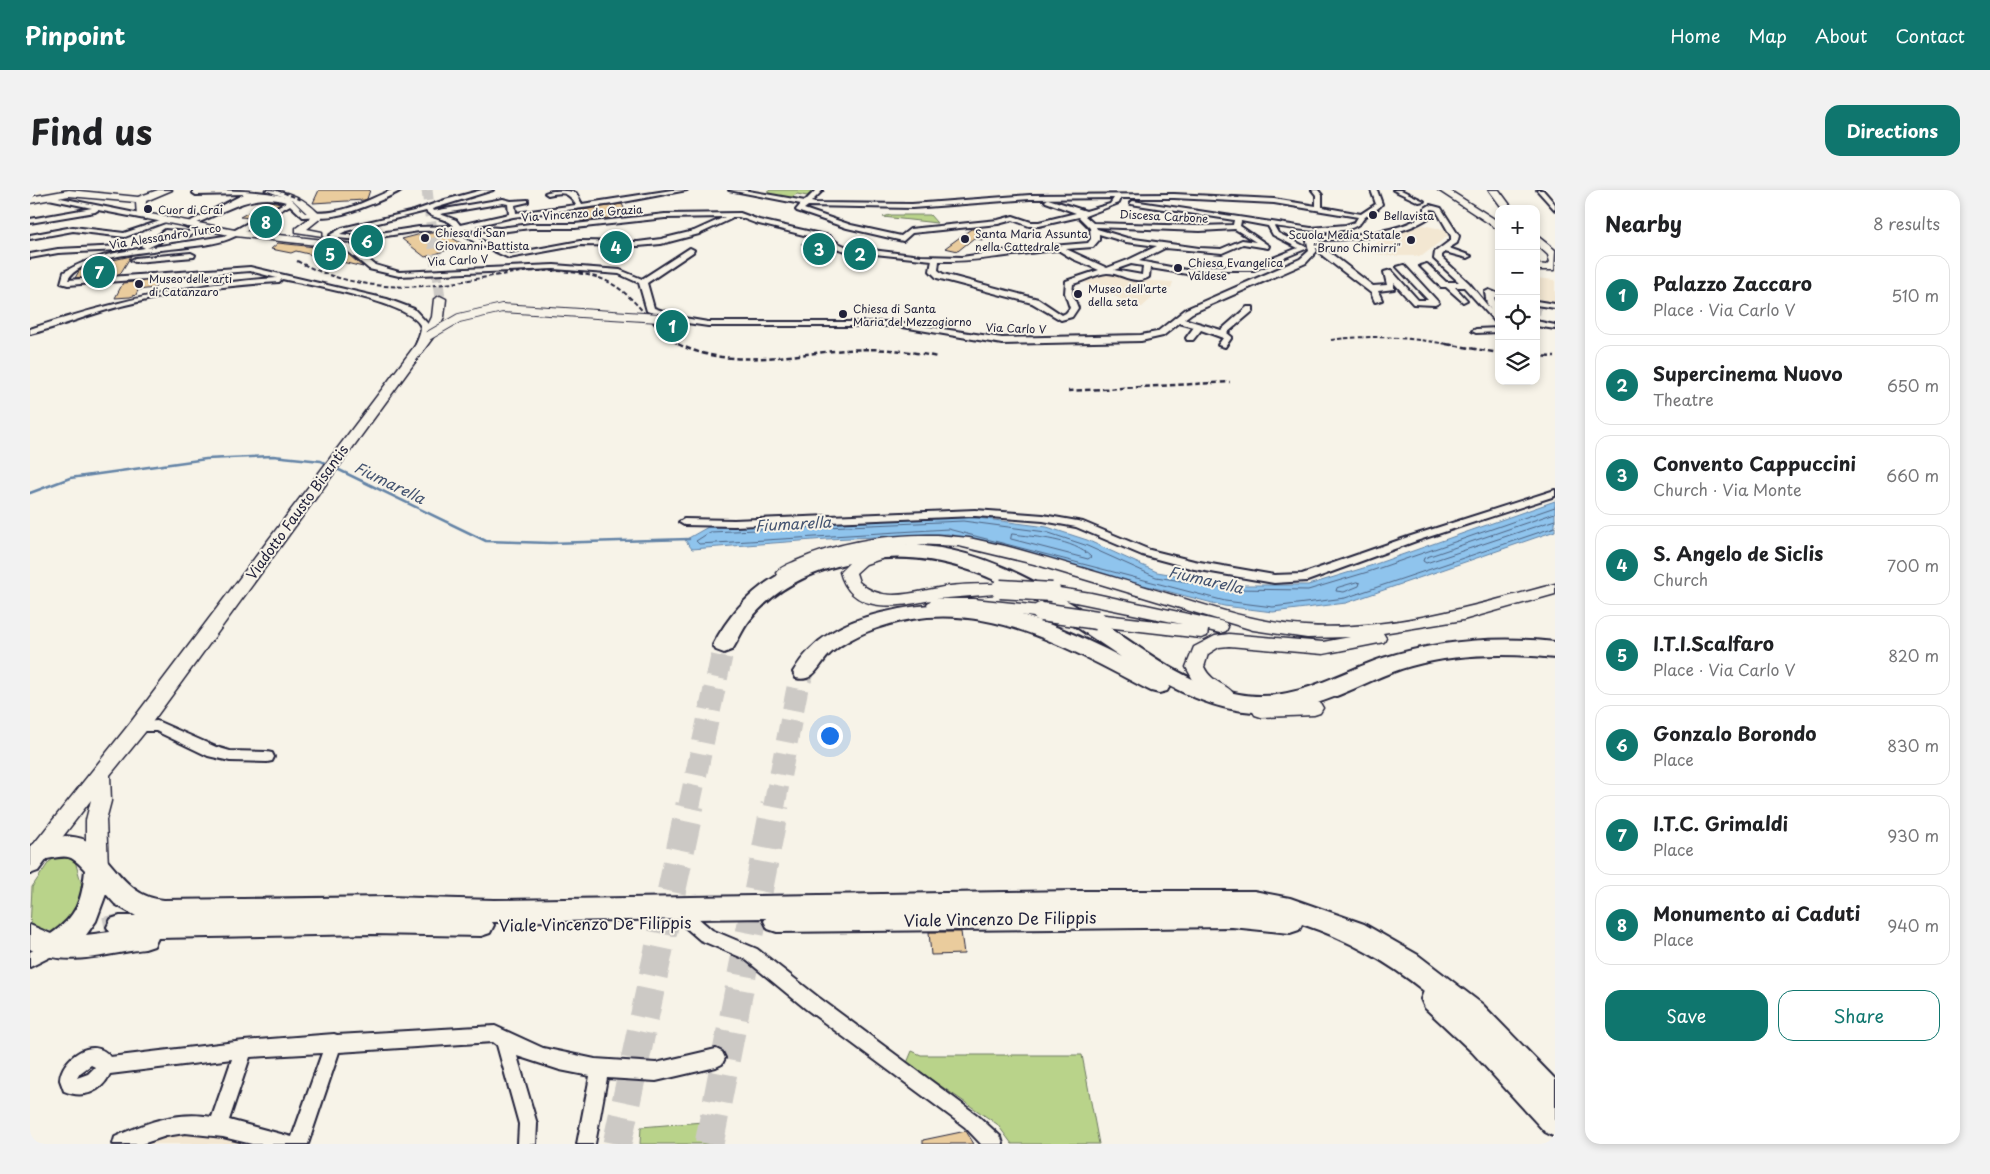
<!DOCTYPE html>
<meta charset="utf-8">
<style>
:root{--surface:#fff;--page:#f2f2f2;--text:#202124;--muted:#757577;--line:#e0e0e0;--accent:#0f766e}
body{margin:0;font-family:"Playpen Sans",sans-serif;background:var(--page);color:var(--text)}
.controls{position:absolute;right:15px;top:15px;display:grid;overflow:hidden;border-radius:10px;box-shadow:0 2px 8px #0003}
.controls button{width:45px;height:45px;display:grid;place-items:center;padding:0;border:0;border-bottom:1px solid var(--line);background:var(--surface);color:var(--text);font:25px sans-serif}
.you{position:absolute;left:799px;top:545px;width:18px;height:18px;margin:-12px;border:4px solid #fff;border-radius:50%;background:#1a73e8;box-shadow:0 0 0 8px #1a73e833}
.badge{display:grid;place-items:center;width:32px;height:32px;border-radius:50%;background:var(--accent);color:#fff;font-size:16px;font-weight:700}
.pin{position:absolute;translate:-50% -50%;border:2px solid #fff;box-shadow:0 1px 5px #0006}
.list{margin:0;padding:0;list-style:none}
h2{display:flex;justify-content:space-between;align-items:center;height:65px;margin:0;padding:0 20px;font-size:21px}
h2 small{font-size:16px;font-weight:400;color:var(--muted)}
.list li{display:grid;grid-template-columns:32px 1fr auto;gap:15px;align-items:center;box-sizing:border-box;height:80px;margin:0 10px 10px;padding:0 10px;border:1px solid var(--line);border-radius:15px}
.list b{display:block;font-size:19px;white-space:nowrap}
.list p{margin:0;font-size:16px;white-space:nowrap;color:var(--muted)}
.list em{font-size:16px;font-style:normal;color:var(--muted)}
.actions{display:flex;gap:10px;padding:15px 20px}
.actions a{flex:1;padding:11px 0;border:1px solid var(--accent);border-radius:15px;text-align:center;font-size:18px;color:var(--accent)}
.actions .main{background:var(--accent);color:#fff}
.icon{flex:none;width:28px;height:28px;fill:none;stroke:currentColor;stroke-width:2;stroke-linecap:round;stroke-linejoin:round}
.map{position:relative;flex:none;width:1525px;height:954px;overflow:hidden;border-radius:15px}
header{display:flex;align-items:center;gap:30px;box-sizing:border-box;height:70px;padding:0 25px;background:var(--accent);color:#fff}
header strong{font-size:24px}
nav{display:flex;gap:28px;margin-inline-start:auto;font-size:18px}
.intro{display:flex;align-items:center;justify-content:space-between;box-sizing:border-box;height:120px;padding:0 30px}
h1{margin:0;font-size:35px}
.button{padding:12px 22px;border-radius:15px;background:var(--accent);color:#fff;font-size:18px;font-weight:700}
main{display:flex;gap:30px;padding:0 30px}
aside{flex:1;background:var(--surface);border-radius:15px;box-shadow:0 2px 8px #0003}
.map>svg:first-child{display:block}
</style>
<header>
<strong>Pinpoint</strong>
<nav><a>Home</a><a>Map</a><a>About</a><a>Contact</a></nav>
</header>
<div class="intro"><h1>Find us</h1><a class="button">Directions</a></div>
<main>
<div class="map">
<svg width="1525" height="954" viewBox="0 0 1525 954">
<rect width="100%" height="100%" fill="#f7f3e8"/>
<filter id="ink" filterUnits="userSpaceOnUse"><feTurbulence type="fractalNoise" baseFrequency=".02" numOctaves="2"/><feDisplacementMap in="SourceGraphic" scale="10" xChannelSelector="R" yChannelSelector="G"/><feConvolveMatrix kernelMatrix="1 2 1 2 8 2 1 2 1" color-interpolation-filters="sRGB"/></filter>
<g filter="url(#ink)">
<g fill="#f3e7d2">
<polygon points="1393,35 1415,40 1420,44 1392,66 1360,66 1347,64 1338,60 1356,46"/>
<polygon points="1078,81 1105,90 1143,92 1141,98 1128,103 1112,117 1107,117 1052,91"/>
<polygon points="1506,88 1525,90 1525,114 1510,112 1506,101"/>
<polygon points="131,935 261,954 89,954"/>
</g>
<g fill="#b9d38a" stroke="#6e7a62">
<polygon points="740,0 784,0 777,6 767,4 760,8 736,3"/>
<polygon points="860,25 900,25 907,33 853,27"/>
<polygon points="43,664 55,706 28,744 15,746 0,739 2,697 19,672 26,667"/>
<polygon points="882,861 891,865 1052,865 1069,954 982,954 967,934 877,873"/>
<polygon points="685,931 685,954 610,954 611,937"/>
</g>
<polygon fill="#8fc4ed" stroke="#6383a6" points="1525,311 1525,341 1316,413 1243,422 1194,416 918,344 797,349 662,359 655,350 678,337 933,326 1017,337 1057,350 1127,382 1204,395 1278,395 1340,376"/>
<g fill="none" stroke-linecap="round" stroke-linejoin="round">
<g stroke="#4e6382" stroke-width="1">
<polyline points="1525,317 1341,381 1278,400 1203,399 1126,387 1055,355 1016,342 933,331 680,342 666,351 669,354 918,339 1195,411 1243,417 1315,408 1525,337"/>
<polyline points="1525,323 1394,368 1393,371 1396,373 1525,330"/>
<path d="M 982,344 C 1006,347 1043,349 1061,367 L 1058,369 L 981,349 Z"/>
<polygon points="1327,392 1330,393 1329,396 1314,402 1306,401 1307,398"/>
</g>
<g stroke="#6383a6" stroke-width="2.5">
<polyline points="305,278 456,351 520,353 659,349"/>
<polyline points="0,303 40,288 176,269 243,266 291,271 299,275"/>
</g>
</g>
<g fill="#eacc9d" stroke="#22223b">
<polygon points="289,0 340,0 337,9 334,10 283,13"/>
<polygon points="240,11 251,13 222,28 210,27"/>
<polygon points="592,14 598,26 551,31 545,21"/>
<polygon points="941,39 951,39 959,45 952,50 944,48 928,61 915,58"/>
<polygon points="412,42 434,55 395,67 372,49 391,44"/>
<polygon points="781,49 793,52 796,54 789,58 771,54"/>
<polygon points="248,53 313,60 333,77 266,61 261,63 241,59"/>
<polygon points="101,66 90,84 45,88 49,81 65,74"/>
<polygon points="128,90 125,98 108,100 106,105 100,107 85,108 93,93"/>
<polygon points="899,742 931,742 934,764 901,765"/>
<polygon points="936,941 944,954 893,954 893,950"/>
</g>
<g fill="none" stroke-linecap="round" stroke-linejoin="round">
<polyline stroke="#ccc9c5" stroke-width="8" stroke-dasharray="8 4" stroke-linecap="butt" points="1506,120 1511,121"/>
<polyline stroke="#ccc9c5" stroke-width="11" stroke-dasharray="11 5" stroke-linecap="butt" points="397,0 410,109"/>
<polyline stroke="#ccc9c5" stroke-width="26" stroke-dasharray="26 13" stroke-linecap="butt" points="0,761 36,748 90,737"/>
<g stroke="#ccc9c5" stroke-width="22" stroke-dasharray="22 11" stroke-linecap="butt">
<polyline points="659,617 694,455"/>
<polyline points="744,617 768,495 774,482"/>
</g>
<g stroke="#ccc9c5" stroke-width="29" stroke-dasharray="29 14" stroke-linecap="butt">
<polyline points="587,954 660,615"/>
<polyline points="679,954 745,615"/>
</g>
<g stroke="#22223b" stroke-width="4">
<g id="street">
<path d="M 163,0 C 191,0 229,0 257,7 C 264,10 269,18 275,23 C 285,22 294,24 306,21 C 325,18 344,7 362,0 L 371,0 C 361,7 321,23 308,25 C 296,28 285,26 273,27 L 260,15 C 240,26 220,41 199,49 C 168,62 52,58 38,90 L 220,77 L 357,109 L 384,119 L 398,134 L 399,139 L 393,157 L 389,160 L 385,157 C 387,151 393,140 390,135 C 378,112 279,95 252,89 L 249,92 C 197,95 146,102 95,115 C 63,123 32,136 0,144 L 0,139 C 81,112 162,93 247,88 L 220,81 L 38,95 L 31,93 L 34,82 C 62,66 83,63 115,58 L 111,56 L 112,54 L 124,48 L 135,40 L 158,42 L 170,36 L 175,37 L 159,46 L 139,43 L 130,52 L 117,58 L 194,46 L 256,12 C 221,0 189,26 157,37 L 155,36 L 155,34 L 214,4 L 166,5 L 163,3 Z"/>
<path d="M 452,0 L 463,0 L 402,19 L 403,21 L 473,9 L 481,11 L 498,10 L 498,12 L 485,15 L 486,23 L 546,15 C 538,1 532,2 518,5 L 515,3 C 521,0 539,0 546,3 C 548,6 550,11 552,14 L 642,0 L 657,0 L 583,14 L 483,27 L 445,36 L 470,38 L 500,34 L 545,34 L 635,24 L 710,23 L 729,30 L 799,46 L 808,53 L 817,57 L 891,66 L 932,67 L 986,59 L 1058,53 L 1061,49 L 1060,38 L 1049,27 L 1009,36 L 999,36 L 983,30 L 968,34 L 882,43 L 873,51 L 817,38 L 767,21 L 766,20 L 771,14 L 699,0 L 713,0 L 775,11 L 786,0 L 793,0 L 781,12 L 786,13 L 882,14 L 1000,5 L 1144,4 L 1244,9 L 1286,16 L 1286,5 L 1282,0 L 1288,0 L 1292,5 L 1292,17 L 1331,24 L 1346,14 L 1341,0 L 1347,0 L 1352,14 C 1347,21 1340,22 1334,28 C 1332,30 1331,33 1329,34 C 1313,47 1264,39 1244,36 L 1248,43 L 1278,58 L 1224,80 L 1168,80 L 1157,84 L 1120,78 L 1119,87 C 1105,96 1091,83 1077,83 C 1069,83 1051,92 1043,94 L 1042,103 L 1048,118 L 1042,127 L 1031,130 L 1002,113 L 907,88 L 900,81 L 902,70 L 816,61 L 802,57 L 794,50 L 725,33 L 709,27 L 702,27 L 701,29 L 669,44 L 631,54 L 608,56 L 550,55 L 479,68 L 446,53 L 427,40 L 389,41 L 330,50 L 307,48 L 300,45 L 312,38 L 384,21 L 415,10 ZM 1084,8 L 1080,14 L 1056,21 L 1018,9 L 1015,11 L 1016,12 L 1046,23 L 1009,32 L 1001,32 L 983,26 L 968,30 L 880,39 L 871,46 L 821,35 L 774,19 L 778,16 L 882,18 L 1000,9 ZM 1091,8 L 1144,8 L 1244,13 L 1328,27 L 1325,32 L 1316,35 L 1281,38 L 1103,11 L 1100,13 L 1101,14 L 1204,30 L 1203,35 L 1170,36 L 1063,33 L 1055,26 L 1089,13 ZM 473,13 L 478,14 L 479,24 L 430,35 L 426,30 L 410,24 ZM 396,21 C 403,30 417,27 424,36 L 389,37 L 330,46 L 310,44 L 316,41 ZM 695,27 L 664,41 L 631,49 L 608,52 L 550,51 L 480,64 L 451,50 L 434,39 L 470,42 L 500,38 L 545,38 L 635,28 ZM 1211,31 L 1238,36 L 1243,45 L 1268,58 L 1223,76 L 1167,76 L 1156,80 L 1109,71 L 1135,58 L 1192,63 L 1213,54 L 1238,58 L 1239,56 L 1210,36 ZM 1066,37 L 1170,41 L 1205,39 L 1226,52 L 1212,50 L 1191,59 L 1169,58 L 1097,48 L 1067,39 ZM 1069,44 L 1096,52 L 1127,56 L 1098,70 L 1077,78 L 1036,59 L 1063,57 L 1069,50 ZM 1028,60 L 1043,69 L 1069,80 L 1036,91 L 1035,103 L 1040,118 L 1036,123 L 1032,125 L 1008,109 L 913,84 L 908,80 L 909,71 C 949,72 988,63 1028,60 ZM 1101,74 L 1113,76 L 1112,85 L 1084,80 Z"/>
<polygon points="1363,0 1371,0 1394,11 1389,12"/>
<polygon points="1507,0 1513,0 1525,14 1525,20"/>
<polygon points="16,5 115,25 118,27 115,29 68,20 65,22 0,33 0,29 62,18 14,8 14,6"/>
<path d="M 1400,15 L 1411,18 L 1429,46 L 1427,53 L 1419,58 L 1441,66 L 1437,68 L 1415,62 L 1412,65 L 1412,68 L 1439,93 L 1461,120 L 1457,114 L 1455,102 L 1459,100 L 1469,104 L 1469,109 L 1464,107 L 1469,124 L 1465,124 L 1469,129 L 1469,136 L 1434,97 L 1425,97 L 1437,110 L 1433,112 L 1416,97 L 1411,97 L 1390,76 L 1397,74 L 1416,92 L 1429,92 L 1404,69 L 1405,62 L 1421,50 L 1421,46 L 1406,20 L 1401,19 L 1400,27 C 1369,48 1327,49 1290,50 L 1286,48 L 1290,46 C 1325,45 1364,44 1395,25 L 1395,18 Z"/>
<polygon points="133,30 138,31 95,47 43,41 0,49 0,45 43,37 94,43"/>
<polygon points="1276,46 1285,46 1299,62 1343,96 1357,95 1354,82 1361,80 1388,110 1398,110 1367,77 1374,75 1409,113 1405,115 1383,114 1364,93 1364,99 1348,101 1352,110 1345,112 1341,103 1293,66 1285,56 1287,61 1276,73 1162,123 1154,129 1191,140 1217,117 1223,117 1223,121 1197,143 1202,147 1195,157 1188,155 1193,148 1171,140 1163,150 1157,150 1156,148 1164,137 1149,133 1133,146 1111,151 972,154 867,136 678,136 650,132 617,121 609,93 589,84 524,79 369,86 339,79 314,58 292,53 296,51 319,54 345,75 369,82 524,75 590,80 612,89 660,58 664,60 663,62 617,93 624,118 654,128 678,132 867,132 972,148 1111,145 1127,142 1156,119 1270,69 1279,61"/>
<polygon points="92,56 93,58 89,60 28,63 0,68 0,64 28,59"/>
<polygon points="161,63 165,65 164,67 105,72 101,70 105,68"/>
<polygon points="1506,111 1525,114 1525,118 1506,115"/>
<polygon points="1506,131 1525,135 1525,139 1506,136"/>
<polygon points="1469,138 1469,142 1446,143 1442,141 1446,139"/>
<polygon points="1525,300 1525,306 1386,351 1277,391 1244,393 1164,379 1112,365 1046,337 1013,331 945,326 704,336 654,335 649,332 654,329 704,330 945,320 1013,325 1053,332 1120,360 1164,371 1244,385 1272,384 1378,347"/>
<polygon points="127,531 186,557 200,561 237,562 242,563 244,567 242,571 237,572 200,571 178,566 126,541 103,541 101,537 103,533"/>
<polygon points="661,725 667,727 682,740 727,759 788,807 947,925 971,947 973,954 951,954 935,937 776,819 715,769 670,750 655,737 653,732 655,727"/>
<polygon points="24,750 30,752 32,757 30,762 0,777 0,762"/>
<path d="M 465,836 L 513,858 L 565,869 L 626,873 L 686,859 L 692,862 L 695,868 L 692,874 L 686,877 L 626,891 L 577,888 L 565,954 L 547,954 L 560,886 L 530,880 L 487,866 L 507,934 L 506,954 L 488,954 L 489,934 L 467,855 L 463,852 L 309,862 L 278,954 L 222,954 L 193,947 L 155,943 L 136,946 L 112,954 L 83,954 L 85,947 C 117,932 147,921 182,927 L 202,869 L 80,884 C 71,903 52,909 34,901 L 30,890 C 31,868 64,845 80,867 L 214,851 L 304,844 L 307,845 ZM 292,863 L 262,947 L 199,930 L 220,867 ZM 61,875 L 65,877 L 58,884 L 47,888 L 50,883 Z"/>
</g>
</g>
<g stroke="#22223b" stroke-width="3">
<g id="secondary">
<polygon points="39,0 108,7 128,0 142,0 116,11 115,23 205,40 294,50 307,43 312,46 296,56 205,46 107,27 106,12 39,6 0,13 0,7"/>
<path d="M 235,0 C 259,0 276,9 292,27 L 277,39 L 292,42 L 292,46 L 266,42 L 266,38 L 281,27 L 263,10 Z"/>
<polygon points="1408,0 1419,0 1469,32 1469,40"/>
<polygon points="1459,0 1469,0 1483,19 1473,19"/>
<polygon points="1506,45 1525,60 1524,80 1506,80 1506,74 1517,75 1520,72 1518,65 1506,54"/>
<polygon points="410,106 416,109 414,127 404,146 115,542 80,585 81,611 76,630 78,677 74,683 67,686 60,683 56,677 56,630 61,610 17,667 10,670 3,667 0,660 3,655 101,532 393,145 402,127 404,109"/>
<path d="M 907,345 L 939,348 L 975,356 C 1030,371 1085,388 1139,404 C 1184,418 1228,433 1275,436 C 1357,442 1447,415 1525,394 L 1525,404 L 1433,430 L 1353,443 L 1356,448 L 1354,452 L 1293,464 L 1199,456 L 1189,457 L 1178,464 L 1174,477 C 1183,495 1198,493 1205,506 L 1202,511 L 1196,513 L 1167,497 L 1156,477 L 1164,457 L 1185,446 L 1199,444 L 1293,452 L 1320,447 L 1277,448 L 1223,440 L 1004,374 L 929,356 L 884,354 L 839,359 L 800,369 L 754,388 L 748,387 L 746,383 C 750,377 759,374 766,371 C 810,351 859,344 907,345 Z"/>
<path d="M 849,360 L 857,365 L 854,368 L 836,374 L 826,383 L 829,392 C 855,416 889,400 920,396 C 937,394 953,394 970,394 L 976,395 L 978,399 L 976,403 L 906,409 L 944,409 L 1011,416 L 1017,418 L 1019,422 L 1017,426 L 1011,428 L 944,419 L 905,419 L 899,418 L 897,414 L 901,410 C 868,417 821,425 810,382 L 824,368 Z"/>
<polygon points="1022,397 1061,403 1190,431 1196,433 1198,437 1196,441 1190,443 1178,440 1177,446 1171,448 1067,436 1061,434 1059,430 1061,426 1067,424 1152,434 1016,406 1014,402 1016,398"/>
<polygon points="1284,511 1290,513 1293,518 1290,523 1284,525 1231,527 1225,525 1222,520 1225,515 1231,513"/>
</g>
</g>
<g stroke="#22223b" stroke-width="4">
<path id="primary" d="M 35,646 C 42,647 52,647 58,652 C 86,672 95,707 134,710 L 358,707 L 464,710 L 1047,701 L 1224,701 L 1260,708 L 1334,734 L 1388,765 L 1452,814 L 1525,889 L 1525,947 L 1515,942 L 1442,862 L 1395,818 L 1391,809 L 1394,801 C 1357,771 1317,749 1272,734 L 1269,740 L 1260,743 L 1202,737 L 747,742 L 738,739 L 734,731 L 736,728 L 462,732 L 464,735 L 460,743 L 451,746 L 342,744 L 128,748 L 124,756 L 115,759 C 78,763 35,779 0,759 L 0,735 L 21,744 C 47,726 52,711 55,680 C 40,664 38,665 17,669 L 8,681 L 0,684 L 0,656 L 10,651 ZM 76,704 L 85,714 L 106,726 L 90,726 L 81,729 L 77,737 L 80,742 L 56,745 L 66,731 Z"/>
</g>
<g stroke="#22223b" stroke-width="4">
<path id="highway" d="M 879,354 C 893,356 907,357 920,360 C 977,372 1027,404 1076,435 C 1116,462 1160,496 1209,504 C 1262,514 1305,484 1353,468 C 1409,450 1467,446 1525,452 L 1525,468 C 1477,463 1428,463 1381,476 C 1354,483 1330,497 1304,507 C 1243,531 1197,526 1140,496 L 1137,501 L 1129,503 L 1121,501 C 1047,463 969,415 882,429 C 854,434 824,444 802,462 C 789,473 785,493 766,488 L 763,482 C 783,448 813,432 851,423 C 945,400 1008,425 1091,467 C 1005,409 924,347 815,374 C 777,383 743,400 719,431 C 712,440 708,451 702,460 L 694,463 L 686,460 L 683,455 C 724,376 796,358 879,354 Z"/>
</g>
<use href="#street" fill="#f7f3e8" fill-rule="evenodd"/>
<use href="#secondary" fill="#f7f3e8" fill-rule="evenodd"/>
<use href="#primary" fill="#f7f3e8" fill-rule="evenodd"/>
<use href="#highway" fill="#f7f3e8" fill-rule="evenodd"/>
<g stroke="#22223b" stroke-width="2" stroke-dasharray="4.5 2.5" stroke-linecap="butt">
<polyline points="247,0 272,10"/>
<polyline points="1177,5 1211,7"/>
<path d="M 267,71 C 316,97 368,101 422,93 C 470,85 521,73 569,88 C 605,100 619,138 650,155"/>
<path d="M 1301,150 C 1342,144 1382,148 1423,155"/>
</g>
<g stroke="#22223b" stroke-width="2.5" stroke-dasharray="5.5 3" stroke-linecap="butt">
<path d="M 648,154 C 701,180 760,164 816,160 C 847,158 877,160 907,167"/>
<polyline points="1416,154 1469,163"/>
<polyline points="1506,166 1525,167"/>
<polyline points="1038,201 1200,192"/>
</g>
<g stroke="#22223b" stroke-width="10" stroke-linecap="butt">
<polyline id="street-bridge" points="398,146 429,128 472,118 629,128"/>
</g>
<g stroke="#22223b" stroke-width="21" stroke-linecap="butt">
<g id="secondary-bridge">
<polyline points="970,399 1022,402"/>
<polyline points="1011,422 1067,430"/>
</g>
</g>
<use href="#street-bridge" stroke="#f7f3e8" stroke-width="8"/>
<use href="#secondary-bridge" stroke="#f7f3e8" stroke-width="18"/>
</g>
</g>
<g fill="#22223b" stroke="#f7f3e8" stroke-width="2">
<circle cx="118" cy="19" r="5"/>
<circle cx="1343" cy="25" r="5"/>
<circle cx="395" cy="48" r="5"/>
<circle cx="935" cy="49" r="5"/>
<circle cx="1381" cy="50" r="5"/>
<circle cx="1148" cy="78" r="5"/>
<circle cx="109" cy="94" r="5"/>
<circle cx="1048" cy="104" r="5"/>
<circle cx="813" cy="124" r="5"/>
</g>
<g text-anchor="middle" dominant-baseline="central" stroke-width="4" stroke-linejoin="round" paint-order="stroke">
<g font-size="11" fill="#22223b" stroke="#f7f3e8" text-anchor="start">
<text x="128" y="19">Cuor di Crai</text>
<text x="1353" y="25">Bellavista</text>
<text x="405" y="42">Chiesa di San<tspan x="405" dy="13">Giovanni Battista</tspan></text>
<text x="945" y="43">Santa Maria Assunta<tspan x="945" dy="13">nella Cattedrale</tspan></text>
<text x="1371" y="44" text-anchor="end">Scuola Media Statale<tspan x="1371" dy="13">"Bruno Chimirri"</tspan></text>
<text x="1158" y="72">Chiesa Evangelica<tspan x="1158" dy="13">Valdese</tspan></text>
<text x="119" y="88">Museo delle arti<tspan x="119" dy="13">di Catanzaro</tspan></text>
<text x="1058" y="98">Museo dell'arte<tspan x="1058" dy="13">della seta</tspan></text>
<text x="823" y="118">Chiesa di Santa<tspan x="823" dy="13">Maria del Mezzogiorno</tspan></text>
</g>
<g font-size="11" fill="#22223b" stroke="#f7f3e8">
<text transform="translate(552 23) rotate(-4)">Via Vincenzo de Grazia</text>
<text transform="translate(1134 26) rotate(3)">Discesa Carbone</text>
<text transform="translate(135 46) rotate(-9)">Via Alessandro Turco</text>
<text transform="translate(428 70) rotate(-3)">Via Carlo V</text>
<text transform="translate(986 138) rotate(2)">Via Carlo V</text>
</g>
<g font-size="14" fill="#22223b" stroke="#f7f3e8">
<text transform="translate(267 322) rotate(-54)">Viadotto Fausto Bisantis</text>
</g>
<g font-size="15" font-style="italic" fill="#435370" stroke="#f7f3e8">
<text transform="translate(360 292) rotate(26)">Fiumarella</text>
<text transform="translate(763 333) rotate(-3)">Fiumarella</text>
<text transform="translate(1176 389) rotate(13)">Fiumarella</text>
</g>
<g font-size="16" fill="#22223b" stroke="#f7f3e8">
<text transform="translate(970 728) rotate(-1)">Viale Vincenzo De Filippis</text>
<text transform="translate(565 733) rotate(-1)">Viale Vincenzo De Filippis</text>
</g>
</g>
</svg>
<div class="controls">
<button>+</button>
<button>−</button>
<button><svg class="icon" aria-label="locate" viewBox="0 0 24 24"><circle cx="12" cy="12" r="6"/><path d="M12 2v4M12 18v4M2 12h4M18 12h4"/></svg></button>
<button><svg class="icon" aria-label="layers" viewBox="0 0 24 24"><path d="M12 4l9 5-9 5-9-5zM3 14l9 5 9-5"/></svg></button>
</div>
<div class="you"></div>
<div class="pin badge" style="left:642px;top:136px">1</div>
<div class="pin badge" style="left:830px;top:64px">2</div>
<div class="pin badge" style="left:789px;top:59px">3</div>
<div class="pin badge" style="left:586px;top:57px">4</div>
<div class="pin badge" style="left:300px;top:64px">5</div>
<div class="pin badge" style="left:337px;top:51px">6</div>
<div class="pin badge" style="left:69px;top:82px">7</div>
<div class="pin badge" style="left:236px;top:32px">8</div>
</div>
<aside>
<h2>Nearby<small>8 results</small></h2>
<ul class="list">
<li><span class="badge">1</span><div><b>Palazzo Zaccaro</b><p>Place · Via Carlo V</p></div><em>510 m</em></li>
<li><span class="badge">2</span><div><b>Supercinema Nuovo</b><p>Theatre</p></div><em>650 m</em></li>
<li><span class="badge">3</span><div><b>Convento Cappuccini</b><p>Church · Via Monte</p></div><em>660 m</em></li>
<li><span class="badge">4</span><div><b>S. Angelo de Siclis</b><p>Church</p></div><em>700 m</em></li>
<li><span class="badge">5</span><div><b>I.T.I.Scalfaro</b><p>Place · Via Carlo V</p></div><em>820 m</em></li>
<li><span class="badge">6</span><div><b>Gonzalo Borondo</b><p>Place</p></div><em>830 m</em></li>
<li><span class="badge">7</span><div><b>I.T.C. Grimaldi</b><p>Place</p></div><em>930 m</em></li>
<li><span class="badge">8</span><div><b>Monumento ai Caduti</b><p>Place</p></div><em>940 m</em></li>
</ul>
<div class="actions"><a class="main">Save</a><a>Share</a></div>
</aside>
</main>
